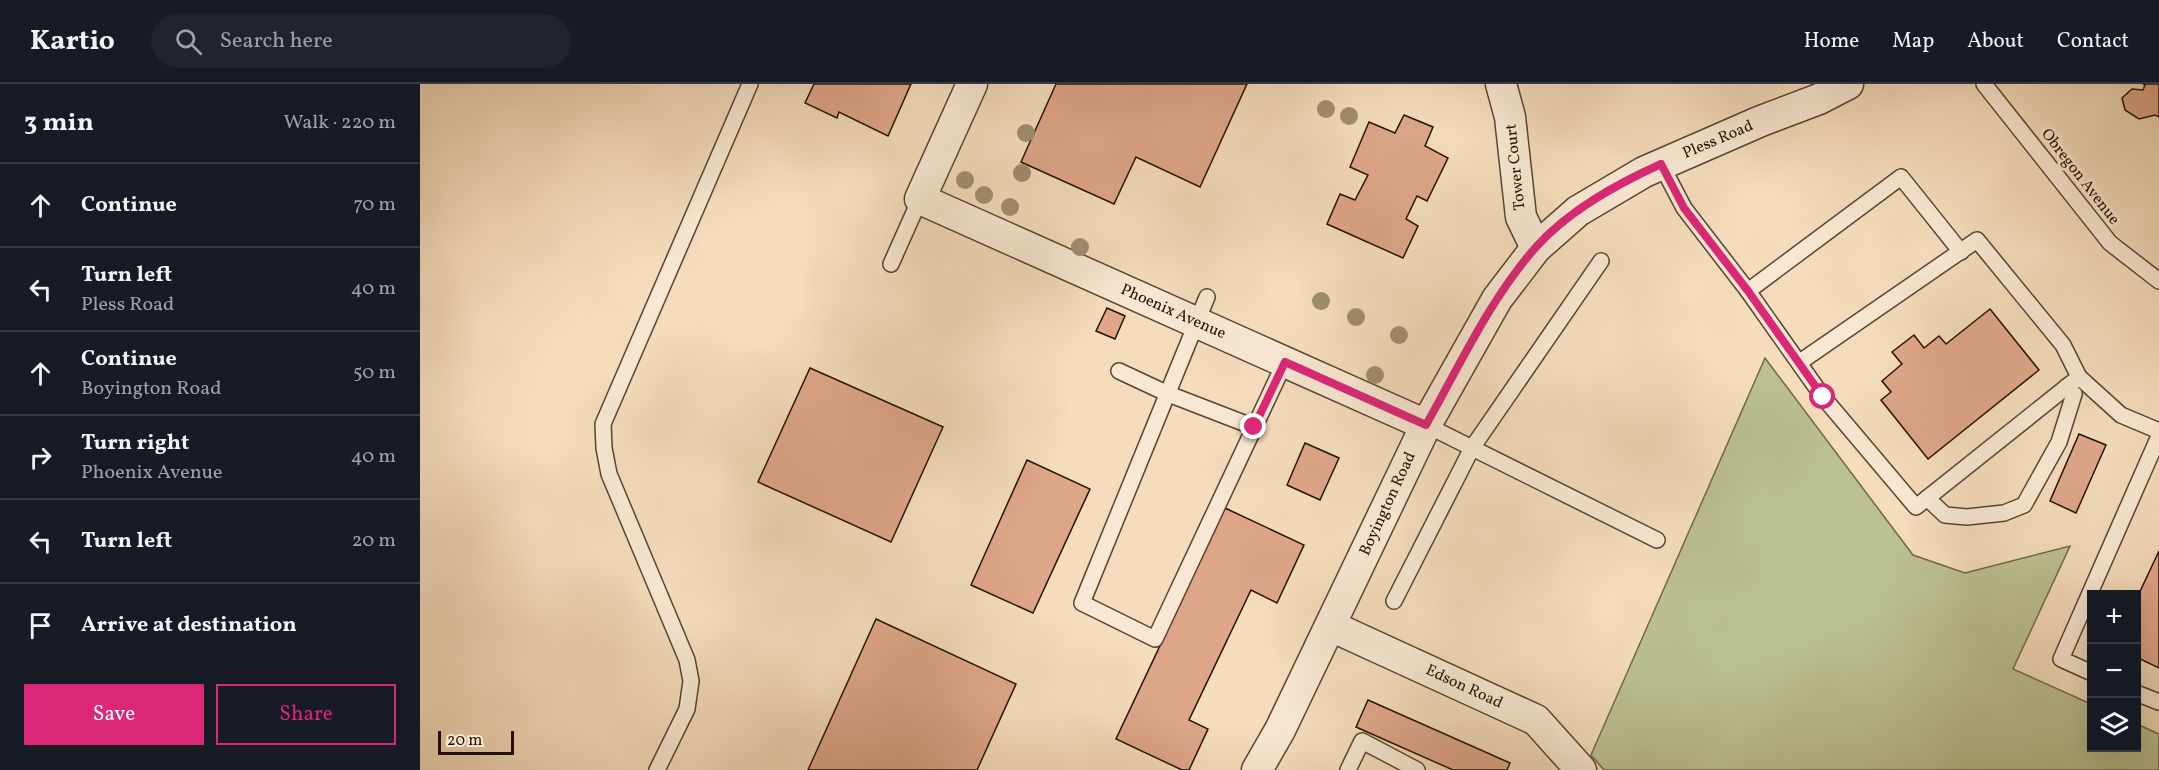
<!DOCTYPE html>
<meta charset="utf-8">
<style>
:root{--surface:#171b24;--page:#20242c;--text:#f1f3f6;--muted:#9ea1a6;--line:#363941;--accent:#db2777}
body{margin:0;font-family:Vollkorn,serif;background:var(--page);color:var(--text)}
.controls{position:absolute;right:18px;bottom:18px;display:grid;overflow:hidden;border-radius:0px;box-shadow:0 6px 24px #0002}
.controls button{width:54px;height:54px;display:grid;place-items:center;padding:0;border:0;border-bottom:2px solid var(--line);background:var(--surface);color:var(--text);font:30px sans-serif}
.scale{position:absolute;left:18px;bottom:15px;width:76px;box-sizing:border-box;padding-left:6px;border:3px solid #251100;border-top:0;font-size:16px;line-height:21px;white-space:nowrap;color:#251100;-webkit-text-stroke:4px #f8e8d3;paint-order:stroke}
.stop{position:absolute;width:18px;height:18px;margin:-14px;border:4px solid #db2777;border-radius:50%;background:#fff}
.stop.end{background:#db2777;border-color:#fff;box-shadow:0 2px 6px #0008}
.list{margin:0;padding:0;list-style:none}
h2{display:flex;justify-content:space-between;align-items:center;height:78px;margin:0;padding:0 24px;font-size:26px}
h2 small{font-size:20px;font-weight:400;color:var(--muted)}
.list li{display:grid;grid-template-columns:39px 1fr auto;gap:18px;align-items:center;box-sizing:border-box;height:84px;padding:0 24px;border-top:2px solid var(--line)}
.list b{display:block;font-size:22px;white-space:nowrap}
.list p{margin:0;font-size:20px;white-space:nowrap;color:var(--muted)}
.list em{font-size:20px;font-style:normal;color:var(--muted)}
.actions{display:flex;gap:12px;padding:18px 24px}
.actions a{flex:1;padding:14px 0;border:2px solid var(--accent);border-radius:0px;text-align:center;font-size:21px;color:var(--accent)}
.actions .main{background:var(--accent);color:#fff}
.icon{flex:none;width:33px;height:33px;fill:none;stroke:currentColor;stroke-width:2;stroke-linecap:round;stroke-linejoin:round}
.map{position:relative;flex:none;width:1739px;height:686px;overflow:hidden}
header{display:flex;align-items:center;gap:36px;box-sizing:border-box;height:84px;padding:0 30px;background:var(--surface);border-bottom:2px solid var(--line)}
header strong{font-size:28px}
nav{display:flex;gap:33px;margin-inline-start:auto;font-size:21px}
.search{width:420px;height:54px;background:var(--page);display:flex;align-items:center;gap:15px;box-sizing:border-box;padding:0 21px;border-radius:33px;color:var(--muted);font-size:22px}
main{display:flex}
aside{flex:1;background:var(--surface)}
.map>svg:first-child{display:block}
</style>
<header>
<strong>Kartio</strong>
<div class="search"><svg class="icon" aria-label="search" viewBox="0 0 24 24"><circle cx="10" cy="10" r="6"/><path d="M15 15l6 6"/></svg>Search here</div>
<nav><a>Home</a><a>Map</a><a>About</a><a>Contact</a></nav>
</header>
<main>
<aside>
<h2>3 min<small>Walk · 220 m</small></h2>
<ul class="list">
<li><svg class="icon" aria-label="ahead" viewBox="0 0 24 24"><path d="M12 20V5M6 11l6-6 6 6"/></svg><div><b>Continue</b></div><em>70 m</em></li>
<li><svg class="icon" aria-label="left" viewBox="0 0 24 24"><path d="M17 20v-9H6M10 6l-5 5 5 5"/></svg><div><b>Turn left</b><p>Pless Road</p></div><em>40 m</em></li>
<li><svg class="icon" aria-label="ahead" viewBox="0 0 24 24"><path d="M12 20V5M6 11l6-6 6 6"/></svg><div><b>Continue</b><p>Boyington Road</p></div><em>50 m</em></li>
<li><svg class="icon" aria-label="right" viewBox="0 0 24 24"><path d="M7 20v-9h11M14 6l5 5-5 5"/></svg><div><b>Turn right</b><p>Phoenix Avenue</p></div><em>40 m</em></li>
<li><svg class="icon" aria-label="left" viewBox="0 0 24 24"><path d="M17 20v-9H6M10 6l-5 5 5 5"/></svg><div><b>Turn left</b></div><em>20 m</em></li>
<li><svg class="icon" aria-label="arrive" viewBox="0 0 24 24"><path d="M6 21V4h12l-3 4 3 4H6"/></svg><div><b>Arrive at destination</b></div></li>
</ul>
<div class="actions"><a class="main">Save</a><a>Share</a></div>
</aside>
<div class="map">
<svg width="1739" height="686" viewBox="0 0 1739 686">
<rect width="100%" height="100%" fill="#f4dcbc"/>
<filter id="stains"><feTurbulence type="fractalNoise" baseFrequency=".00333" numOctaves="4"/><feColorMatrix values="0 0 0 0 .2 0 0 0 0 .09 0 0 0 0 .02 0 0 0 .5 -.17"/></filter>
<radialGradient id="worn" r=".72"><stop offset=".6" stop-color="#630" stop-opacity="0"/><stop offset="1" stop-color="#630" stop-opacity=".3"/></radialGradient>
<polygon fill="#bbc091" stroke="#706848" stroke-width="1.5" points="1345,274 1493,471 1545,489 1650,462 1593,585 1671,620 1672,664 1716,664 1717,640 1739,650 1739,686 1184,686 1171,671"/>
<g fill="#dea689" stroke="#251100" stroke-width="1.5">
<polygon points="394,0 491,0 468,52 419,28 417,34 385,19"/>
<polygon points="636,0 827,0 780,103 716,73 694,120 601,78"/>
<polygon points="1723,0 1739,0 1739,33 1735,31 1719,35 1705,26 1702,14 1712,5 1723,6 1725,1"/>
<polygon points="984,31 1013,43 1005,62 1028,74 1007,117 997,112 986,135 998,142 983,174 907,140 920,110 935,116 948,91 930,83 949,38 975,49"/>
<polygon points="687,224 705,232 695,255 676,247"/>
<polygon points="1570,225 1619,286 1508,375 1461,316 1471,308 1462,297 1482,280 1472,268 1494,251 1504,264 1519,252 1526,260"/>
<polygon points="390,284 523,343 471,458 338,398"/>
<polygon points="1659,350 1686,361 1656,429 1630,417"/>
<polygon points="885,359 919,374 900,416 867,401"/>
<polygon points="607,376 670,405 613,529 551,501"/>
<polygon points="805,424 884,461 857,519 831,506 769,636 788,645 769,686 762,686 696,655"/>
<polygon points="1739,467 1739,584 1716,573 1716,516"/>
<polygon points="456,535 596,600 557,686 388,686"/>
<polygon points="948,616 1090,679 1087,686 1033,686 936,643"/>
</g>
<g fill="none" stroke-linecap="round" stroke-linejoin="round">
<g stroke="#59442f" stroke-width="18">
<g id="lane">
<polyline points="1564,0 1690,159 1739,197"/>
<polyline points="1241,80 1264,124 1328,207 1403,313 1496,423 1659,293 1701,331 1739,347"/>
<polyline points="471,180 500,115"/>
<polyline points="1328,207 1481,93 1541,168"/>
<polyline points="787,213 662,519 735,555 865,278"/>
<polyline points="1380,278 1557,156 1643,261 1659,293"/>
<polyline points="699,287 746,309 834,343"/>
<polyline points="1006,341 1237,456"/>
<polyline points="1507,414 1525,431 1547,433 1584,429 1604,421 1639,358 1654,310 1646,303"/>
<polyline points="974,517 1052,364 1181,177"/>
<polyline points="1672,589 1641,575 1739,352"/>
<polyline points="1716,609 1739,618"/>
<polyline points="237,686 267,625 271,597 267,576 189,390 184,364 183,340 330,0"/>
<polyline points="928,686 942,657 997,686"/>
</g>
</g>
<g stroke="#59442f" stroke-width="33">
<g id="street">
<polyline points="552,0 500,115 1006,341"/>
<polyline points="1081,0 1090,33 1101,133 1116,164"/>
<polyline points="911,542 1116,636 1161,686"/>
<polyline points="837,686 860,646 1006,341 1077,215 1116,164 1158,127 1224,88 1341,37 1399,15 1428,0"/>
</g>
</g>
<use href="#lane" stroke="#f8e8d3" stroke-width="15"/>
<use href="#street" stroke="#f8e8d3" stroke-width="30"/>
</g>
<g fill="#9f8e71">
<circle cx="906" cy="25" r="9"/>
<circle cx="929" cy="32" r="9"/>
<circle cx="606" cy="49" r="9"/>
<circle cx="602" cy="89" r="9"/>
<circle cx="545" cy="96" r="9"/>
<circle cx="564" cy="111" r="9"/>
<circle cx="590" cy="123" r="9"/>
<circle cx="660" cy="163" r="9"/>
<circle cx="901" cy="217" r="9"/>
<circle cx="936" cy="233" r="9"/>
<circle cx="979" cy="251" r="9"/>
<circle cx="955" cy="291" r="9"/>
</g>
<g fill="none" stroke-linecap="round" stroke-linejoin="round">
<path stroke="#db2777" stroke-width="8" d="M 834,343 L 865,278 L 1006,341 C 1040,281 1070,215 1116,163 C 1149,126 1197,100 1241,80 L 1264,124 L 1328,207 L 1403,313"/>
</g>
<g text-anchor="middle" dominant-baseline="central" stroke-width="6" stroke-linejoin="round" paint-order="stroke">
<g font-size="16" fill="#251100" stroke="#f8e8d3">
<text transform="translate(1298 56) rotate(-23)">Pless Road</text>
<text transform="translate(1096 83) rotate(-96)">Tower Court</text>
<text transform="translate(1660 93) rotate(52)">Obregon Avenue</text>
<text transform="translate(753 228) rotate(24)">Phoenix Avenue</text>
<text transform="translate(968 420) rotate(-65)">Boyington Road</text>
<text transform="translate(1044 603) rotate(25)">Edson Road</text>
</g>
</g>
<rect width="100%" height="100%" filter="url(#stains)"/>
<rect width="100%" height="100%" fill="url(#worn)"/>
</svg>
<div class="controls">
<button>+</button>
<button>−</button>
<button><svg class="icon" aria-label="layers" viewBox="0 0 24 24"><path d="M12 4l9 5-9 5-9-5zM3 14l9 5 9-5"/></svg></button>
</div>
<div class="scale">20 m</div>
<div class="stop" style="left:1403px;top:313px"></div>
<div class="stop end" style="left:834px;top:343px"></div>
</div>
</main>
